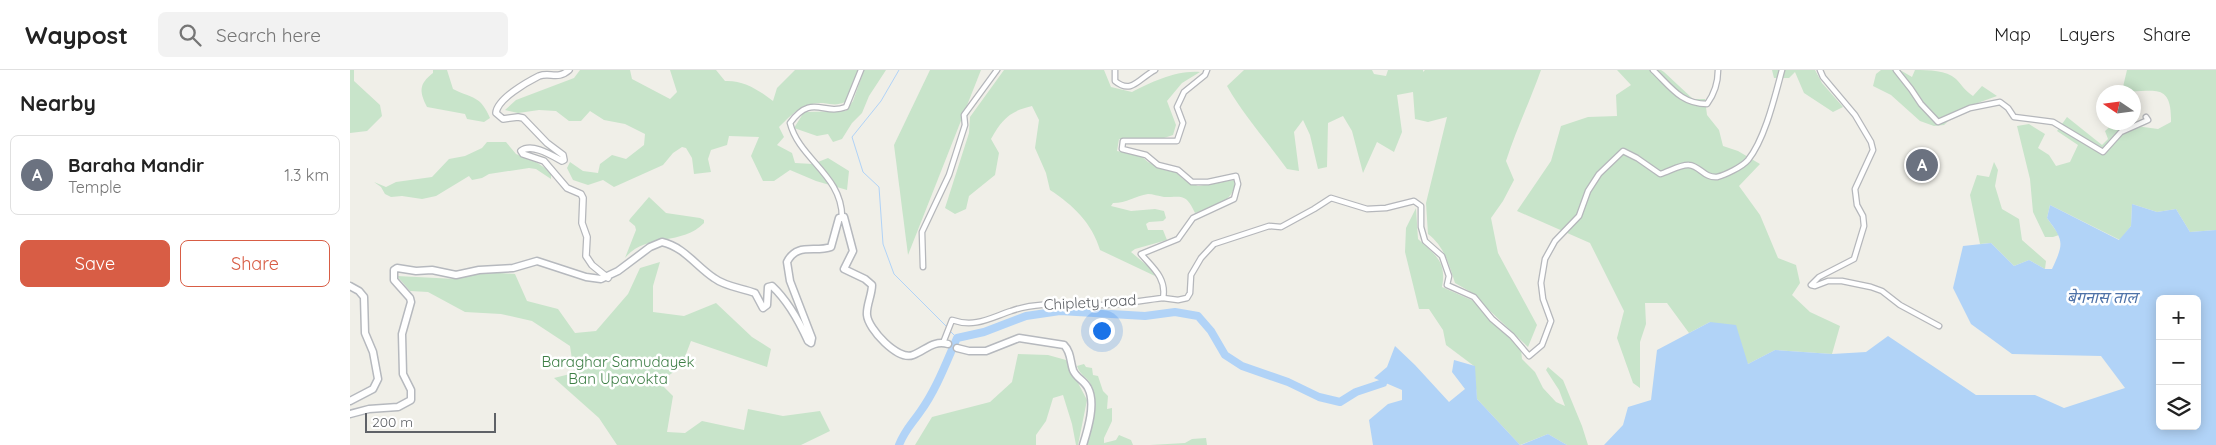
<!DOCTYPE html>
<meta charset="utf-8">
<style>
:root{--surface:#fff;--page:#f2f2f2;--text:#222;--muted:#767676;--line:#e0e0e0;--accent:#d85d45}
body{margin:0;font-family:Quicksand,"Noto Sans Devanagari",sans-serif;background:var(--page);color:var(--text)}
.controls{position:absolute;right:15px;bottom:15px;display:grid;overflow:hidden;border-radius:8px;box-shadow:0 2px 12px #0003}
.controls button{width:45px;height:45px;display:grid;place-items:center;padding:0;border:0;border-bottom:1px solid var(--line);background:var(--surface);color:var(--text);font:25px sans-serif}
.compass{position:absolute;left:1746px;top:15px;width:45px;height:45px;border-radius:50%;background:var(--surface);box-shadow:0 2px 12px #0003;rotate:283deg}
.scale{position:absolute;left:15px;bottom:12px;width:131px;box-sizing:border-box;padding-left:5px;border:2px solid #5f6267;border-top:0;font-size:14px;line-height:18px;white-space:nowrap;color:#5f6267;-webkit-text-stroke:4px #fff;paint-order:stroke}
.you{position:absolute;left:751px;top:260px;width:18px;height:18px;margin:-12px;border:4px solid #fff;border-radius:50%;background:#1a73e8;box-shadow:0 0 0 8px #1a73e833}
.badge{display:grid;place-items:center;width:32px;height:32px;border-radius:50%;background:var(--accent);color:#fff;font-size:16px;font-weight:700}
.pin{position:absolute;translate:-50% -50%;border:2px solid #fff;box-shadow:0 1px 5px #0006}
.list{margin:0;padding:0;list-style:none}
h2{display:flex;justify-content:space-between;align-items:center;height:65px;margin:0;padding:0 20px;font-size:21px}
h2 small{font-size:16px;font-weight:400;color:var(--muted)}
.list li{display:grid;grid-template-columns:32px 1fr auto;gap:15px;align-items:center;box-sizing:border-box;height:80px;margin:0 10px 10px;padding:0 10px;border:1px solid var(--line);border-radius:8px}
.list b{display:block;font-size:19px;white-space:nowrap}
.list p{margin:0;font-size:16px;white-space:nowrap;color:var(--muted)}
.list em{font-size:16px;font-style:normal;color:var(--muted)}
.actions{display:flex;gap:10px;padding:15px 20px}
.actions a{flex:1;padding:11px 0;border:1px solid var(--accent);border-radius:8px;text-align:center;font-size:18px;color:var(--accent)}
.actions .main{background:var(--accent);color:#fff}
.icon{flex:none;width:28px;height:28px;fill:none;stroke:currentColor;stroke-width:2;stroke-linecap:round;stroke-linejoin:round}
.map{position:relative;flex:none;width:1866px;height:375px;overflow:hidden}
header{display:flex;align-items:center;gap:30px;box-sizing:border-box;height:70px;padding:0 25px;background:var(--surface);border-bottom:1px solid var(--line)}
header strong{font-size:24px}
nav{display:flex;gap:28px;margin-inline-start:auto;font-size:18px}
.search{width:350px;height:45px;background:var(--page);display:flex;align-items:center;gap:12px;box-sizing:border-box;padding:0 18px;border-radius:8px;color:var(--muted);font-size:19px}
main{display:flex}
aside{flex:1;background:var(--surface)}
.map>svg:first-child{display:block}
</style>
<header>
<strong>Waypost</strong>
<div class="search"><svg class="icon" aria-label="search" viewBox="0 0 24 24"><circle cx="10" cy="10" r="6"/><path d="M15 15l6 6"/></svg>Search here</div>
<nav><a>Map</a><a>Layers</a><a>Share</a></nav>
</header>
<main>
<aside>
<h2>Nearby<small></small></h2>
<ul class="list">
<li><span class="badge" style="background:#6b7280">A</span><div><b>Baraha Mandir</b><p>Temple</p></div><em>1.3 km</em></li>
</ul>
<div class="actions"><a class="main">Save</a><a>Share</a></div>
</aside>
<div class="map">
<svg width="1866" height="375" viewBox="0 0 1866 375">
<rect width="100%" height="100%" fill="#f0efe8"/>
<g fill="#c8e4ca">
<polygon points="0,0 4,0 4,11 30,35 32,46 17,61 0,63"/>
<path d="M 83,0 L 97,0 L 103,19 C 123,29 130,25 140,48 L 134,52 L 117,49 L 115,44 L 77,37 C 69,21 69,14 83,3 Z"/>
<path d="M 230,0 L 280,0 L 282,9 L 320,29 L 327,22 L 320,0 L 366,0 L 375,11 C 393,10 409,20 423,31 L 427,18 L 445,0 L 508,0 L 495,32 C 486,36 482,34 473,33 C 453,32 442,44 429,57 L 434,67 L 427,75 L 442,83 L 445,93 L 463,94 L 478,88 L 499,101 L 497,120 L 466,111 L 440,100 L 424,111 L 413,111 L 401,86 L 409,67 L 379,66 L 377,75 L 361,80 L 358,89 L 361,102 L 344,104 L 342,88 L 336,78 L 332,77 L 323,83 L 313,95 L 264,117 L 253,110 L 238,115 L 223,110 L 217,98 L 220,92 L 233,101 L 248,103 L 250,94 L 262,85 L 276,89 L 294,75 L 295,64 L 275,54 L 254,50 L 240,41 L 231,51 L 219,51 L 206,41 L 189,40 L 168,43 L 155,40 L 166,30 L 224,8 Z"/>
<polygon points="514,0 536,0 519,26 512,43 502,53 492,69 483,72 478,64 467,66 444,58 454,42 496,41 503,31"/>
<polygon points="580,0 631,0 558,185 544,75"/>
<path d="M 654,0 L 754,0 L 761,17 L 782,22 C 801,12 827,0 850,2 L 832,13 L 817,31 L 826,55 L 823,65 L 814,68 L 769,69 L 767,81 L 791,86 L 798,92 L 814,100 L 826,102 L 833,109 L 848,116 L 885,110 C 885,133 863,136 845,143 C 836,123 832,127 814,127 C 808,126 803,124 798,124 C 785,126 777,133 763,133 L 761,136 L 781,141 L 805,139 L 814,141 L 816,148 L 813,151 L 799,152 L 796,154 L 798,160 L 813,160 L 817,170 L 785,179 L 781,182 L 800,198 L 805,206 L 750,180 C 742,153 723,135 700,120 L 696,103 L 685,78 L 689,50 L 682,36 C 660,41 652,49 641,69 L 649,83 L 645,105 L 619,126 L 616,139 L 605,144 L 595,138 L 619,63 L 620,47 Z"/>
<path d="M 894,0 L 1022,0 L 1024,4 L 1036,6 L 1038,0 L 1073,0 L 1073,2 L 1075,0 L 1191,0 C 1180,31 1166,60 1156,91 L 1164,110 L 1153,131 L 1141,148 L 1148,183 L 1187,255 L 1178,277 L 1119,221 L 1105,213 C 1099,194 1094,176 1078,164 L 1076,133 L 1097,47 L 1078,52 L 1065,49 L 1063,22 L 1047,25 L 1052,62 L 1044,82 L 1027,72 L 1013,103 L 1002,61 L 993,46 L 978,53 L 977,97 L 968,99 L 960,65 L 953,50 L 944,62 L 949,101 L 937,99 C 917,71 894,46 877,16 Z"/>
<polygon points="1267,0 1311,0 1314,2 1343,29 1355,29 1357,45 1369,60 1373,76 1388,81 1410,94 1389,116 1410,145 1428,188 1446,195 1450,213 1442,225 1460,242 1490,256 1482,284 1425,280 1398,294 1360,252 1339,263 1317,233 1295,233 1296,254 1290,272 1290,318 1283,313 1267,268 1274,241 1240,173 1167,141 1201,91 1211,56 1238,47 1267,46 1266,25 1281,15"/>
<polygon points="1422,0 1465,0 1472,13 1493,37 1483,42 1454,23 1445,2 1439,8 1424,8"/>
<path d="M 1531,0 L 1550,0 L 1562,7 L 1565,0 C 1579,0 1596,0 1606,9 C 1612,15 1615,21 1623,26 L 1632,16 L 1647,26 L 1611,39 L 1594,55 L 1584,56 L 1570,51 L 1541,25 L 1523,16 L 1526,4 Z"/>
<path d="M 1777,0 L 1866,0 L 1866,160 L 1840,162 L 1826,139 L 1807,142 L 1782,134 L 1781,156 L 1770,170 L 1700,135 L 1697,148 L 1709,165 L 1703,167 L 1695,167 L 1683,142 L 1680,109 L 1667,56 L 1679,54 L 1695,64 L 1688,78 L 1699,85 L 1706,96 L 1720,92 L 1728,75 L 1707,61 L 1717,47 L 1752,75 L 1758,69 L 1755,61 L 1764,53 L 1808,59 L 1821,52 C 1822,9 1801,24 1772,21 Z"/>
<polygon points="137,72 156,72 166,84 186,92 201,102 201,109 186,99 179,98 139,104 132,108 122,110 119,106 86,126 72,129 52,126 41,127 35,124 31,117 24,112 36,117 46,112 82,107 99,89 115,86 132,78"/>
<polygon points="1644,92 1648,100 1645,116 1652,139 1669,149 1672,170 1696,191 1695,199 1679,190 1664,196 1641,173 1630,174 1620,125 1627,105 1639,107"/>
<path d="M 299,127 L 316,143 L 350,148 L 354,150 L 354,153 C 332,176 295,163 275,188 L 286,160 L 285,156 L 279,151 L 280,149 Z"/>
<path d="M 1066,138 L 1068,169 C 1085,185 1097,191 1092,217 L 1126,232 L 1141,251 L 1171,279 L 1172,289 L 1185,302 L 1193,318 L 1206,332 L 1215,336 L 1209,320 L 1196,300 L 1198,297 L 1213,310 L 1232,356 L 1238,375 L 1217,375 L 1198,364 L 1170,375 L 1127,329 L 1124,296 L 1096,275 L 1093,260 L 1079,239 L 1069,239 L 1055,182 L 1056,158 Z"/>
<polygon points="310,192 303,216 303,242 334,246 366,233 402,267 421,279 417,297 341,271 331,297 309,312 323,326 317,362 335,363 352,351 394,360 398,339 433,346 470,341 480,361 451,375 267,375 249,348 204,308 224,303 220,276 182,251 151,244 115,242 78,222 60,221 47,206 106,209 137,202 165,204 177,231 208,239 225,263 246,261 278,224 290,198"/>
<polygon points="668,284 698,285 716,290 737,330 728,375 726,375 722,354 713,325 703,328 696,351 686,365 686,375 565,375 582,347 640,332 662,312"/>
<path d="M 734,294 L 736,297 L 742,298 L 743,305 L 748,306 L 753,321 L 758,326 L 757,339 L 762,338 L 762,351 L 754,368 L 754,373 L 766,370 L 769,365 L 781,370 L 783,375 L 736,375 C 741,355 748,335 741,315 C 738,307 731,307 727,296 Z"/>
<polygon points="856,368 857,375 800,375 835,373 842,369"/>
</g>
<g fill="#b1d3f7" fill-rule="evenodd">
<path d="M 1782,134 L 1807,142 L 1826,139 L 1840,162 L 1866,160 L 1866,375 L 1254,375 L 1273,355 L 1278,337 L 1301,330 L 1307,280 L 1360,252 L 1386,255 L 1398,294 L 1425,280 L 1482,284 L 1516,282 L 1538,266 L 1626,325 L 1685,325 L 1714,338 L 1775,318 L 1751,286 L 1662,284 L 1621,254 L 1603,218 L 1613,176 L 1641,173 L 1664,196 L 1679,190 L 1695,199 L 1702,199 C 1714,173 1714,171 1697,148 L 1700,135 L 1769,170 L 1781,156 ZM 1810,229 L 1847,229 L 1847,356 L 1810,356 Z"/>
<polygon points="1045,276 1065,295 1099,332 1115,319 1102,302 1104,290 1125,296 1127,329 1170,375 1023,375 1019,350 1038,334 1052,330 1052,320 1024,308 1037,297"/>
<polygon points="1198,364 1217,375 1171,375"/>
</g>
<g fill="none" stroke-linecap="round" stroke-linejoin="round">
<g stroke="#b1d3f7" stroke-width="1">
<polyline points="549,0 531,31 502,67 513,102 529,117 533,174 544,204 597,257"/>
<polyline points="599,260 607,268"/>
</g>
<path stroke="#b1d3f7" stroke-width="8" d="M 549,375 C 555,360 561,355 570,342 C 586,320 596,293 607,268 L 634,262 L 676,246 L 710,241 L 795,246 L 825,242 L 848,246 L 861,261 L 875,285 L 892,296 L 938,312 L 969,327 L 990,332 L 1006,322 L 1033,313"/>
<g stroke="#b5b7bb" stroke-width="7">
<g id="minor">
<path d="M 765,0 L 765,11 C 782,25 789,8 805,0"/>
<path d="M 1303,0 C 1321,17 1331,34 1357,34 C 1365,23 1368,13 1368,0"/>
<polyline points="1470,0 1473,7 1505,45 1521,72 1523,80 1505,119 1507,135 1513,146 1514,156 1504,189 1469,207 1461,215 1465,216 1478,211 1492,211 1521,217 1532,221 1550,235 1589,256"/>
<polyline points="1546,0 1561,19 1571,34 1588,52 1620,38 1650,32 1658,38 1664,47 1703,52 1753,82 1771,62 1798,50 1796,47"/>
<path d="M 492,147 C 492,105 449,89 440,53 C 462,23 473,46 496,37 L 511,0"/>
<polyline points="573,197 572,162 599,105 615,55 614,45 647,0"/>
<path d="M 813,228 L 828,230 L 837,228 L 840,223 L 841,205 L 851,188 L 864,174 L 919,156 L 931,157 L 964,139 L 981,128 L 1017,139 L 1036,138 L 1064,131 L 1071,136 L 1071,157 L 1075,171 L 1092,186 L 1099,206 L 1097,215 L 1124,227 L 1142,249 L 1162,266 L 1179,286 L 1192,275 L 1201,251 L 1193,229 L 1191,213 L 1195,189 L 1205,171 L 1229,146 L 1238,121 L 1249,104 L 1273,81 L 1287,88 L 1310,104 C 1318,102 1331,94 1339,95 C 1350,96 1354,108 1367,107 C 1375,105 1392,97 1398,90 C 1415,69 1425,26 1432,0"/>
<path d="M 593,273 L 602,250 C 625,258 640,248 661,241 C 691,230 721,236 752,235 C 772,235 793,230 813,228 C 817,208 802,197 791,184 L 828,169 L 843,148 L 884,129 L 888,114 L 886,106 L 858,112 L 842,112 L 828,100 L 808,95 L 796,85 L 772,79 L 773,71 L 827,71 L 833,53 L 827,37 L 834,22 L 855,5 L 857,0"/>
</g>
</g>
<g stroke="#b5b7bb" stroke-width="8">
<path id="tertiary" d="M 219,0 C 208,10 200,2 189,6 C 177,12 147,29 146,43 L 153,49 L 168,47 L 173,48 L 197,73 L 213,85 L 214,90 L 212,91 C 201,85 182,73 171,81 L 173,84 L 194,91 L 217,118 L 231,124 L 233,128 L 232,153 L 237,167 L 236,186 L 242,195 L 258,208"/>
</g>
<g stroke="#b6b9be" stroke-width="9">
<g id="secondary">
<polyline points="0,216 9,221 14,227 15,263 23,282 28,309 23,319 0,331"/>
<path d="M 607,278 L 619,281 L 636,281 L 669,268 L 714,275 C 721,282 720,291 723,300 C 726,308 734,310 738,318 C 746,333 738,359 733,375"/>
<path d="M 0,344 L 19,339 L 48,337 L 61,330 L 61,320 L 53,304 L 52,264 L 61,232 L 60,228 L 44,210 L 44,200 L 47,198 L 66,201 L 82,200 L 106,205 L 129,200 L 163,198 L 187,191 L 236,207 L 251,209 L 268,201 L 300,177 L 312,172 C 334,177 346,196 364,208 C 376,217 392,218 405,223 L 413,238 L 417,235 L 418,217 L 422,216 C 438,231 449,251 458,271 L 461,273 L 462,268 L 440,211 L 437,192 C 447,172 465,183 481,177 L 489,148 L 494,147 L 503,181 L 494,199 L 515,209 L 522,215 C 522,225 516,236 517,245 C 518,259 548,291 563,285 C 576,280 583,270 598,274"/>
</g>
</g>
<use href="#minor" stroke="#fff" stroke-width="4.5"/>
<use href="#tertiary" stroke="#fff" stroke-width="5.5"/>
<use href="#secondary" stroke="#fff" stroke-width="6"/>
</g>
<g text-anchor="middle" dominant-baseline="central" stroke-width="5" stroke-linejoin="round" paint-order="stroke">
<g font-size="15" fill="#5f6267" stroke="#fff">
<text transform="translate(740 232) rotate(-3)">Chiplety road</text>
</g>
<g font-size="15" fill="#3e7f46" stroke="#fff">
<text x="268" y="291">Baraghar Samudayek<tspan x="268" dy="17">Ban Upavokta</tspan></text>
</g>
<g font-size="16" font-style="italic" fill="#4e72a8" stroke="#fff">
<text x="1752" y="227">बेगनास ताल</text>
</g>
</g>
</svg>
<div class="controls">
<button>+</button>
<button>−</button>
<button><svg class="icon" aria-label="layers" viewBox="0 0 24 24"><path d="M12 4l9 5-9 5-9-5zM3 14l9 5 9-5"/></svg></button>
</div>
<svg class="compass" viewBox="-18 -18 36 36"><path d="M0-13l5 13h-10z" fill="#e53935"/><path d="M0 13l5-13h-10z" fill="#767676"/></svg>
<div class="scale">200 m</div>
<div class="you"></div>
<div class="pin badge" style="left:1572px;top:95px;background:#6b7280">A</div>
</div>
</main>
